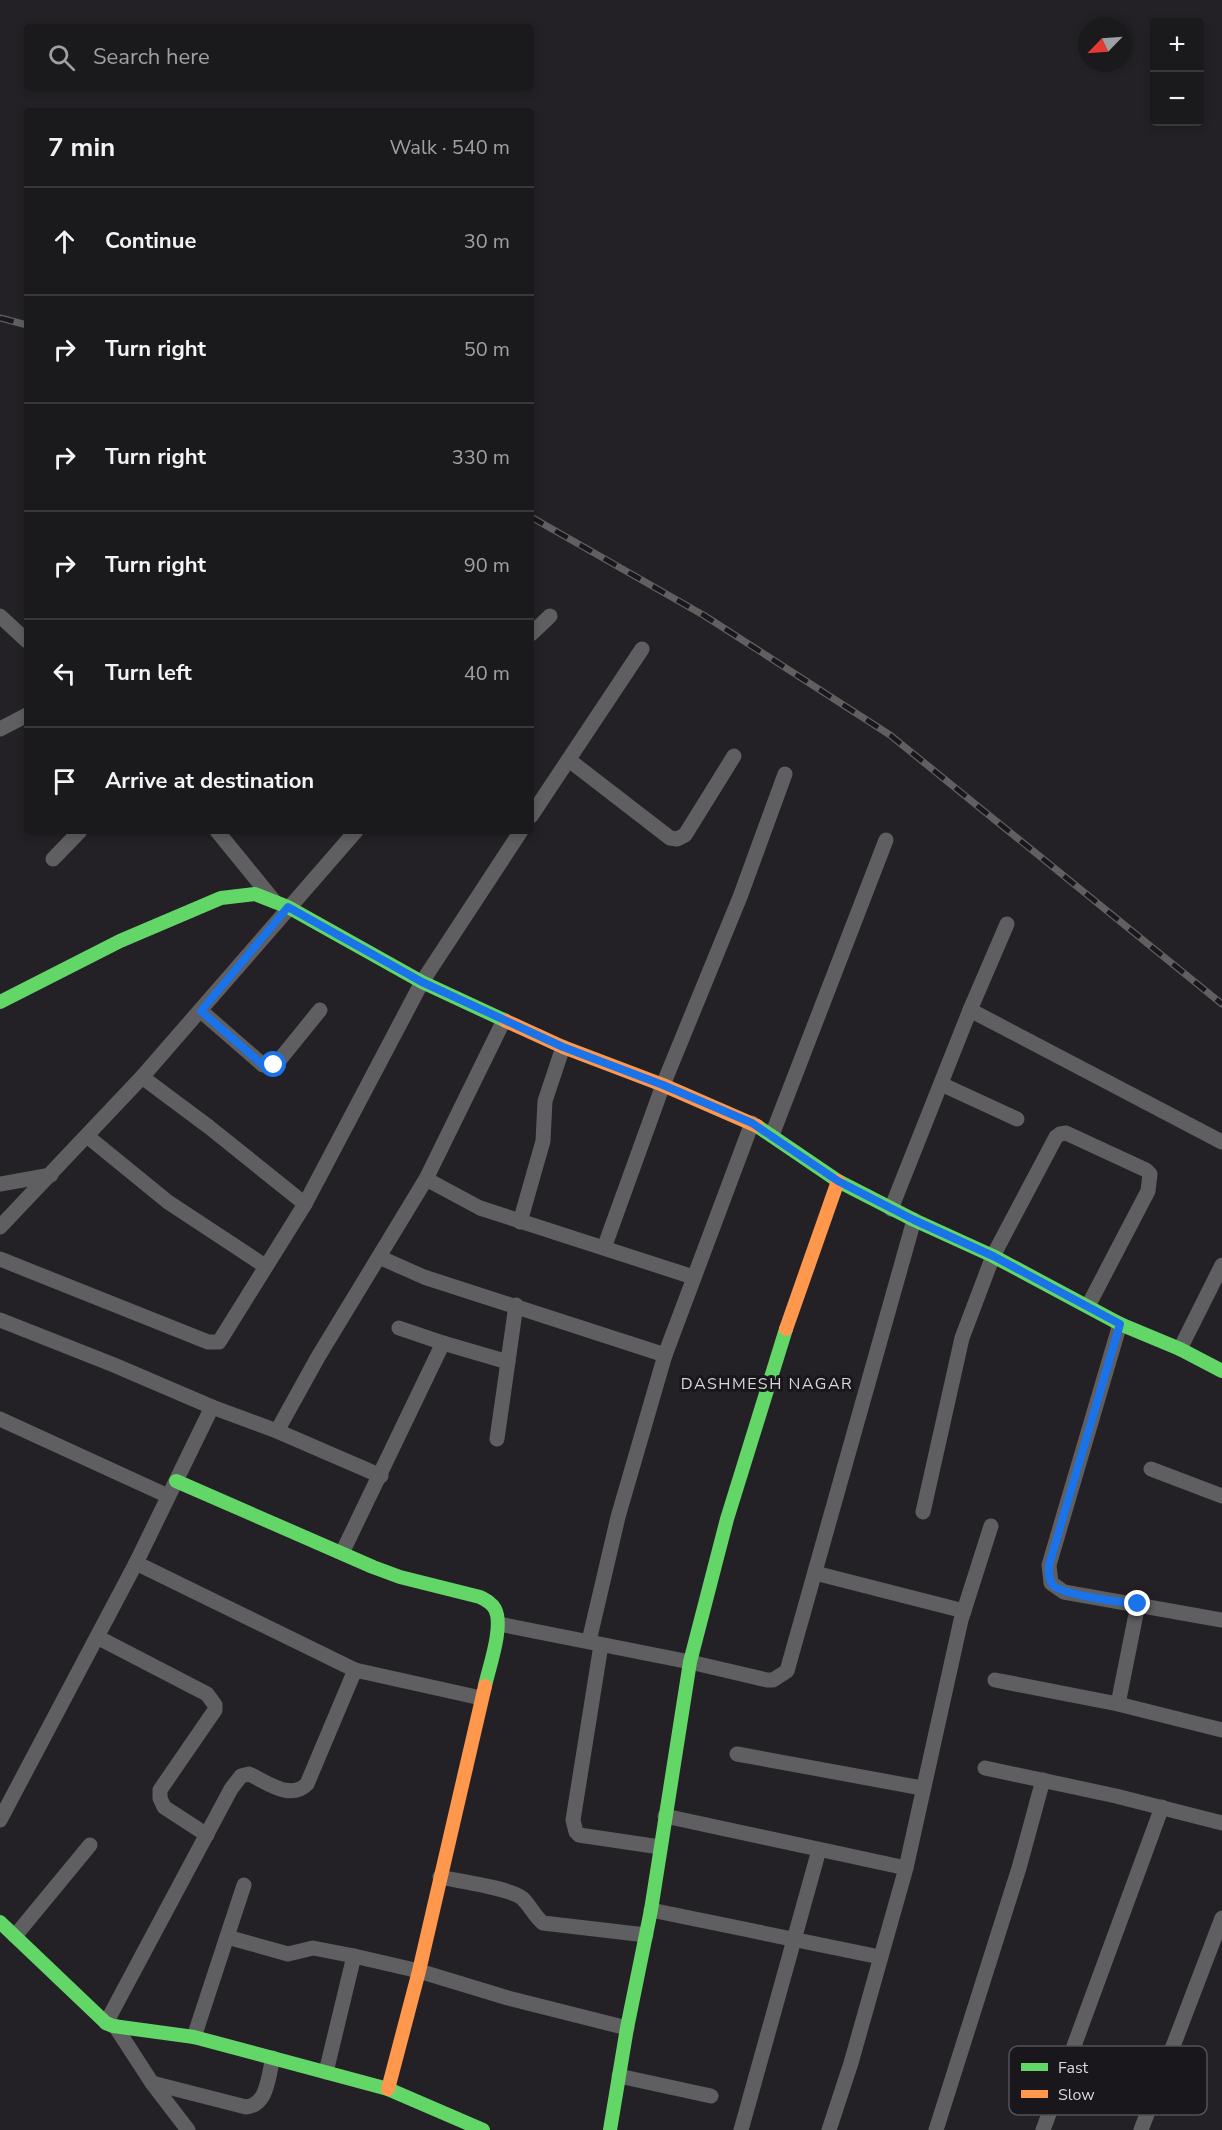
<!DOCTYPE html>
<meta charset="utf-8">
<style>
:root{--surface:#1a191c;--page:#232225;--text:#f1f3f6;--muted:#9fa0a3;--line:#38383b}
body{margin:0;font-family:"Nunito Sans",sans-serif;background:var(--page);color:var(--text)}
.controls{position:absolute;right:18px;top:18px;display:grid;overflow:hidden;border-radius:6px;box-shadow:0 3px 9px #0003}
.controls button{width:54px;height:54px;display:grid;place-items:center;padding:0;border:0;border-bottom:2px solid var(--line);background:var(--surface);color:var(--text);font:30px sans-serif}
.compass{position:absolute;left:1078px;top:18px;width:54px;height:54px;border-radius:50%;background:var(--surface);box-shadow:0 3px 9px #0003;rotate:245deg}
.stop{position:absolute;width:18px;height:18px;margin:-14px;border:4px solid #1a73e8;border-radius:50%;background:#fff}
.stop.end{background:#1a73e8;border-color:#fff;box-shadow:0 2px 6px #0008}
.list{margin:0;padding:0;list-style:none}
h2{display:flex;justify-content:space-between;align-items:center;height:78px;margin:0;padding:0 24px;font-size:26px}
h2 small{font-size:20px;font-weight:400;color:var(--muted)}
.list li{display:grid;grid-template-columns:39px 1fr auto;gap:18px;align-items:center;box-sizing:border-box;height:108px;padding:0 24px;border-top:2px solid var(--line)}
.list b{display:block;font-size:22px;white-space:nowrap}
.list em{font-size:20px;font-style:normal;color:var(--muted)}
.icon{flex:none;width:33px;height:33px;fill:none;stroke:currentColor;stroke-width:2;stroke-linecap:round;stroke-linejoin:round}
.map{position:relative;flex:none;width:1222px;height:2130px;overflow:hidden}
.search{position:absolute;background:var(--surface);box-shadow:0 3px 9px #0003;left:24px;top:24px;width:510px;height:66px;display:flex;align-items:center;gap:15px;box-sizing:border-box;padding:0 21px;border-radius:6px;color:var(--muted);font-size:22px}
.panel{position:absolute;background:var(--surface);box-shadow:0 3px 9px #0003;left:24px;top:108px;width:510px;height:726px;border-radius:6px}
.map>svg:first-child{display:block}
</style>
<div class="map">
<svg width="1222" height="2130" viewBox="0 0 1222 2130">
<rect width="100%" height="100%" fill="#232125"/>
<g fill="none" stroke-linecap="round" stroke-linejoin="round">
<g stroke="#5f5e60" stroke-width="15">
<polyline points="0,616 27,641"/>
<polyline points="531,634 550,616"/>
<polyline points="0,729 27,715"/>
<polyline points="569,760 670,838 677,839 685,835 734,756"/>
<polyline points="531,816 642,649"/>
<polyline points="217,831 274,901"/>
<polyline points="53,859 80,831"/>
<polyline points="970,1010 1222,1142"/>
<polyline points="201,1011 263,1065 268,1066 277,1063 320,1010"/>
<polyline points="142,1077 209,1127 305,1204"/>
<polyline points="941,1084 1017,1119"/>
<polyline points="772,1135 886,840"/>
<polyline points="87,1136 168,1202 265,1266"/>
<polyline points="426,1179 480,1208 693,1277"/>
<polyline points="0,1184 51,1175"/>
<polyline points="891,1209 970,1010 1007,924"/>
<polyline points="520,1222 543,1141 545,1101 563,1047"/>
<polyline points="0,1227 142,1077 356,831"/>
<polyline points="604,1248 663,1085 740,897 785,774"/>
<polyline points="379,1257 424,1277 665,1355"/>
<polyline points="0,1259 208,1342 219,1342 305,1204 422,982 521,831"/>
<polyline points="0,1320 114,1365 212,1407 277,1431 381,1476"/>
<polyline points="1120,1324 1049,1565 1051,1583 1064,1592 1222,1620"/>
<polyline points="399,1328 443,1343 508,1362"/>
<polyline points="1180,1349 1222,1265"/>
<polyline points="0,1419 168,1496"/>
<polyline points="277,1431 318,1357 426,1179 504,1020"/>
<polyline points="497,1439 516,1305"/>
<polyline points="1151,1469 1222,1496"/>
<polyline points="923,1512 962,1338 993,1256 1056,1137 1060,1134 1066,1133 1146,1170 1150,1174 1148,1191 1088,1306"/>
<polyline points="342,1553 443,1343"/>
<polyline points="136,1563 355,1670 481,1698"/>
<polyline points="815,1573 964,1611"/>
<polyline points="499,1624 690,1662 767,1680 773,1680 787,1671 914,1220"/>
<polyline points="97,1637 207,1694 215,1705 215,1710 160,1790 160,1798 164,1807 207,1835"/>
<polyline points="589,1641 618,1517 665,1355 752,1123"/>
<polyline points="601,1645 573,1820 576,1832 579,1835 660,1847"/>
<polyline points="995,1680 1118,1704 1222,1730"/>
<polyline points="1118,1704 1138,1604"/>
<polyline points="737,1754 922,1788"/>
<polyline points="985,1768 1116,1796 1222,1823"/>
<polyline points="665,1816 906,1868"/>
<polyline points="0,1820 136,1563 212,1407"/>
<path d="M 440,1877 C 458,1881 510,1888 522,1898 C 530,1905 534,1916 543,1923 L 646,1935"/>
<polyline points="651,1910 880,1957"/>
<polyline points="15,1936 90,1845"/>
<polyline points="227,1937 288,1954 313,1948 354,1956 419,1971 508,1998 627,2028"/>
<path d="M 106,2023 L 231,1789 L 241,1776 L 249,1774 C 267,1782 290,1801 307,1784 L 355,1670"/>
<polyline points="115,2026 152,2083 188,2130"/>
<polyline points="194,2037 244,1885"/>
<polyline points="326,2072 354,1956"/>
<polyline points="619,2076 711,2096"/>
<path d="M 152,2083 L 246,2107 C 268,2105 268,2076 273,2058"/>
<polyline points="741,2130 819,1850"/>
<polyline points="829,2130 851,2063 906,1868 961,1620 991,1526"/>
<polyline points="936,2130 1019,1868 1043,1780"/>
<polyline points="1043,2130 1162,1807"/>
<polyline points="1141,2130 1222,1918"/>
</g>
<g stroke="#63d668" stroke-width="14">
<polyline points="0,1002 120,941 221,898 255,894 288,907 422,982 506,1021"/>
<polyline points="757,1126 838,1181 914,1220 993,1256 1120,1324 1180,1349 1222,1371"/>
<path d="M 176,1481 L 373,1567 L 400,1577 L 480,1597 C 486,1600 492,1603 495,1609 C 504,1626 489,1667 485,1686"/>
<polyline points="0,1922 106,2023 113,2026 194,2037 388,2089 483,2130"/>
<polyline points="610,2130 627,2028 651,1910 690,1662 727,1519 786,1329"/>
</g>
<g stroke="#ff974d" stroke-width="14">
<polyline points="506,1021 563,1047 663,1085 757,1126"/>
<polyline points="786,1329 838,1181"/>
<polyline points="388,2089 419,1971 485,1686"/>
</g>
<g stroke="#616061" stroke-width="7">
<g id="rail">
<polyline points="0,318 27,325"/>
<polyline points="531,517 705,616 890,735 1222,1004"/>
</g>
</g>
<use href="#rail" stroke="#19171c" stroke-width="4.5" stroke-dasharray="14" stroke-linecap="butt"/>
</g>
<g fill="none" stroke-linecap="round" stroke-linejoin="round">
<path stroke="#1a73e8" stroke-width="8" d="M 274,1065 L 263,1065 L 201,1011 L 288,907 L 422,982 L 563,1047 L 663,1085 L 752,1123 L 838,1181 L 914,1220 L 993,1256 L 1120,1324 L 1049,1565 C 1049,1571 1048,1578 1052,1584 C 1059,1595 1122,1602 1138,1604"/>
</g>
<g text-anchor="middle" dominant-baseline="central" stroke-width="6" stroke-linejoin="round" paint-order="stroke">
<g font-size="16" letter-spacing="1.5" fill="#d8d7da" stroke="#19171c">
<text x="767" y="1384">DASHMESH NAGAR</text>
</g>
</g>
<rect x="1009" y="2046" width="198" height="69" rx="9" fill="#19171c" stroke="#525155" stroke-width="1.5"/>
<rect x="1021" y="2063" width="27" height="8" fill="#63d668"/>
<rect x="1021" y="2090" width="27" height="8" fill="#ff974d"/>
<g font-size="16" fill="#d8d7da">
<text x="1058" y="2073">Fast</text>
<text x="1058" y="2100">Slow</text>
</g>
</svg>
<div class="controls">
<button>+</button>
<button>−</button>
</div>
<svg class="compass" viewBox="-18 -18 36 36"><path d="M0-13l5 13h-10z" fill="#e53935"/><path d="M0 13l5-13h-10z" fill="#9fa0a3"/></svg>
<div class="stop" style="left:274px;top:1065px"></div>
<div class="stop end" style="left:1138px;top:1604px"></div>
<div class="search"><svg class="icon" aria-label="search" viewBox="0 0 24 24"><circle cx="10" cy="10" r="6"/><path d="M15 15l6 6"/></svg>Search here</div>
<section class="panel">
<h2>7 min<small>Walk · 540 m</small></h2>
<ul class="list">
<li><svg class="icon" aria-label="ahead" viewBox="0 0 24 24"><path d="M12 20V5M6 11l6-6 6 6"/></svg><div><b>Continue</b></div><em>30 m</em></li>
<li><svg class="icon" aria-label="right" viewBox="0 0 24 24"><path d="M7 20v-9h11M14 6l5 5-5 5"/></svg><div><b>Turn right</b></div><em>50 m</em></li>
<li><svg class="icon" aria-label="right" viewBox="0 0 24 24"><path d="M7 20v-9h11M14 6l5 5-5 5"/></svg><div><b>Turn right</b></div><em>330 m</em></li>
<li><svg class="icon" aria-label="right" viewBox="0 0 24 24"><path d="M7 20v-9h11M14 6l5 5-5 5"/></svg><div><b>Turn right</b></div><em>90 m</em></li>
<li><svg class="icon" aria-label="left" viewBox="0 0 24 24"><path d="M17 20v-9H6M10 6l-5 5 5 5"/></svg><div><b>Turn left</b></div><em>40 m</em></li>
<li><svg class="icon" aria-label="arrive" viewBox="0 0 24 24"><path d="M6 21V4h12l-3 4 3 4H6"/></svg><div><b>Arrive at destination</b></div></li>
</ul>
</section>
</div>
